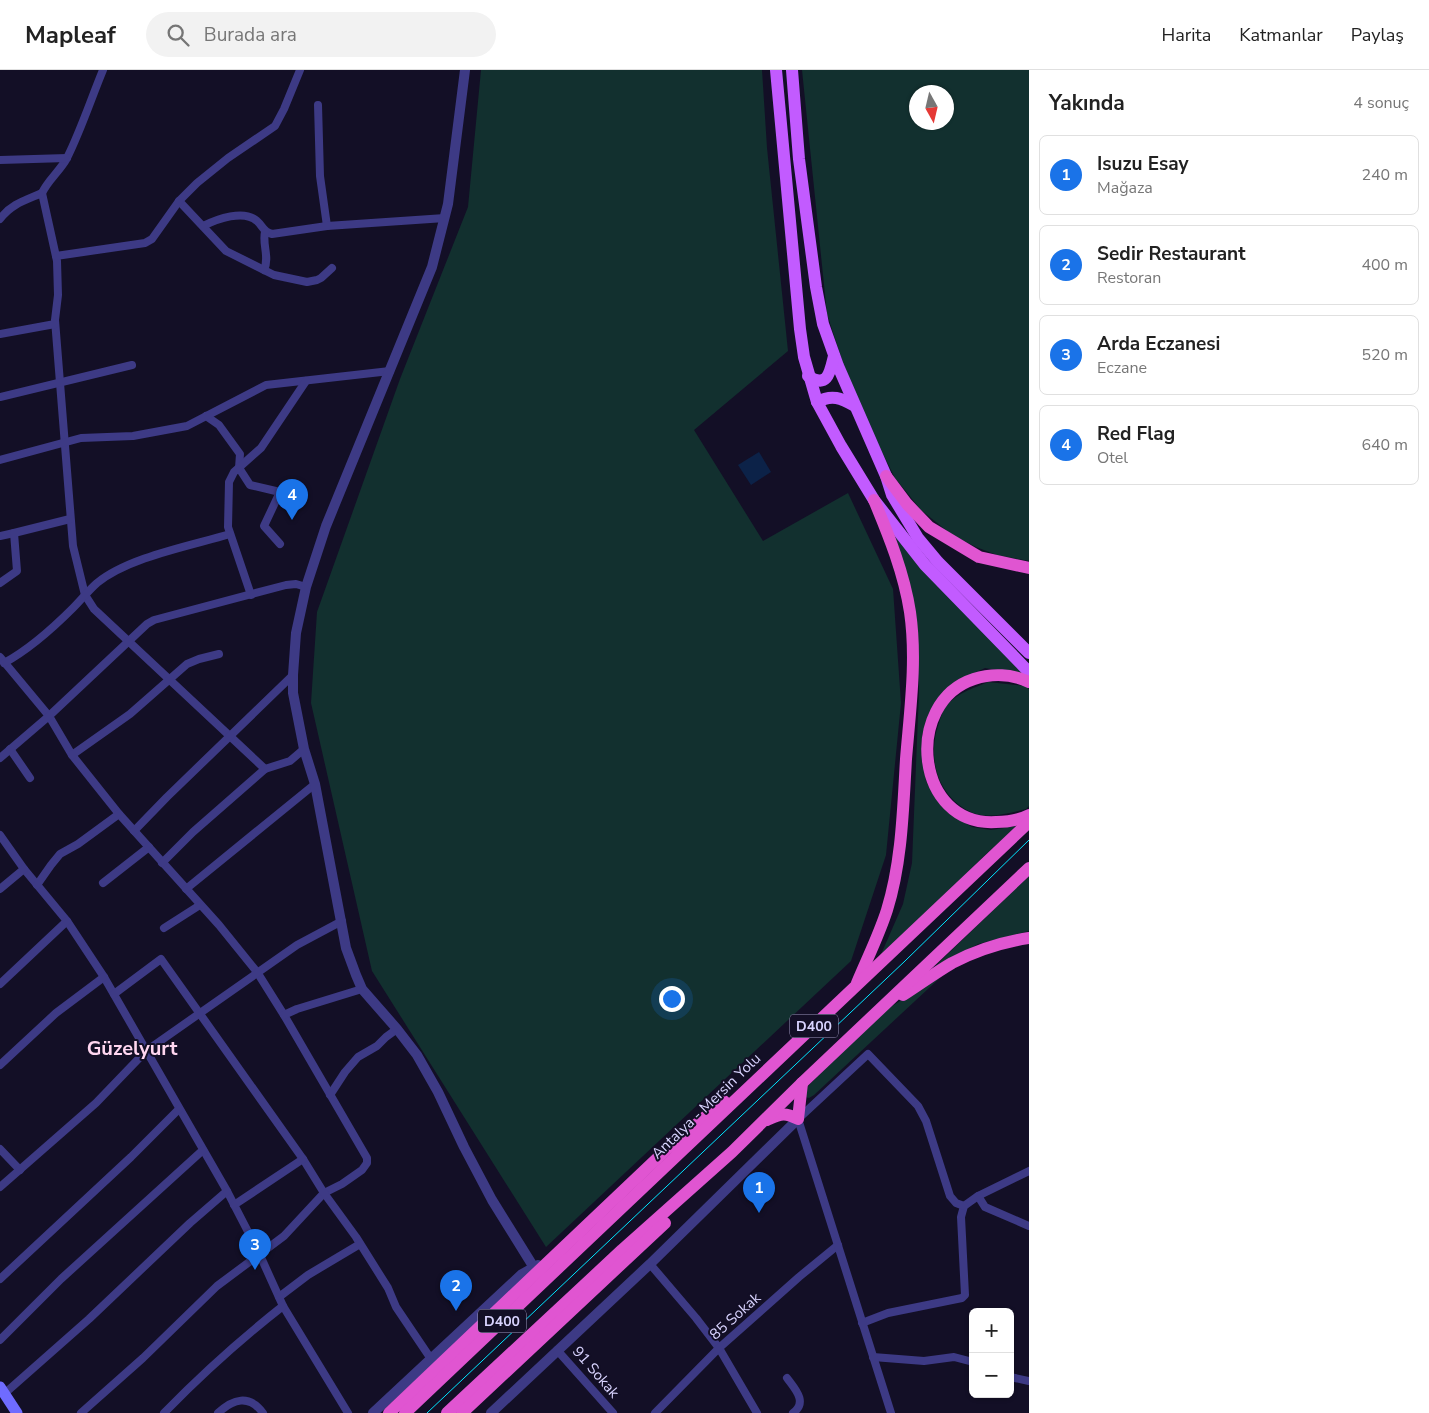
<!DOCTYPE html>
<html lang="tr">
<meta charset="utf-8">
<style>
:root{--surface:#fff;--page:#f2f2f2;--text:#222;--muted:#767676;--line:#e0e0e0;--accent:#1a73e8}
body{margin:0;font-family:"Nunito Sans",sans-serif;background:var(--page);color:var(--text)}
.controls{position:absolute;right:15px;bottom:15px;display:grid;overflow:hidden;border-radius:8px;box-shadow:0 1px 4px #0004}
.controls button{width:45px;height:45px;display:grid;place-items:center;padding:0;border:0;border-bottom:1px solid var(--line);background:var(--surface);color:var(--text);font:25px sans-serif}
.compass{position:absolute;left:909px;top:15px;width:45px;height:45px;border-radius:50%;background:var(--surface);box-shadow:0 1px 4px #0004;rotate:172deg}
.you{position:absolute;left:671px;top:928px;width:18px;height:18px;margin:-12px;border:4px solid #fff;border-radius:50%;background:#1a73e8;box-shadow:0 0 0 8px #1a73e833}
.badge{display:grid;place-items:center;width:32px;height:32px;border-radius:50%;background:var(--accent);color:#fff;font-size:16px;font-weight:700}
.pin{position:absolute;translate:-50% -41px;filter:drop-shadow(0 1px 2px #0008)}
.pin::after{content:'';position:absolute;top:26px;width:18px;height:15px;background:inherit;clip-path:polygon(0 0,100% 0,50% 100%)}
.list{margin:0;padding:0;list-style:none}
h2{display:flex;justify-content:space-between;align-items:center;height:65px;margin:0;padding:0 20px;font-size:21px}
h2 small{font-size:16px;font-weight:400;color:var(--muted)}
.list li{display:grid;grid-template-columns:32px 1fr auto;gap:15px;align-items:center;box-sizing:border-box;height:80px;margin:0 10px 10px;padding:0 10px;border:1px solid var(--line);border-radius:8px}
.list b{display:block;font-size:19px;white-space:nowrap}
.list p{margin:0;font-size:16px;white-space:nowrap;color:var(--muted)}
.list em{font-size:16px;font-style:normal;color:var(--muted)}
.icon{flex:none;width:28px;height:28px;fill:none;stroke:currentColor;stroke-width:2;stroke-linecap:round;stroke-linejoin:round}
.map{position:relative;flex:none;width:1029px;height:1343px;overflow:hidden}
header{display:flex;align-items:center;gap:30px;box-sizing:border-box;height:70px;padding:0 25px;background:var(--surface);border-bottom:1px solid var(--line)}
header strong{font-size:24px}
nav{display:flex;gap:28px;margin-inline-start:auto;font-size:18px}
.search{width:350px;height:45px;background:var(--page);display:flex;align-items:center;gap:12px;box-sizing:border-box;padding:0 18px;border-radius:28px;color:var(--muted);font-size:19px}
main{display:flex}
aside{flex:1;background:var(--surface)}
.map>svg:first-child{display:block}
</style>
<header>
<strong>Mapleaf</strong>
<div class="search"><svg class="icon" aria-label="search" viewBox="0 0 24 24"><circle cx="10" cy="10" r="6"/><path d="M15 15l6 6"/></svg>Burada ara</div>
<nav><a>Harita</a><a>Katmanlar</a><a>Paylaş</a></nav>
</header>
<main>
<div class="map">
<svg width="1029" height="1343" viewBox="0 0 1029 1343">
<rect width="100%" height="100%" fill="#130f26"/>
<g fill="#12302f" fill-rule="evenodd">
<polygon points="481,0 762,0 767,78 788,281 694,360 763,471 848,423 893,519 901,633 886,785 851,891 546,1177 372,901 311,633 317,542 400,309 468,137"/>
<path d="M 802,0 L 1029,0 L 1029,491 L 997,485 L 976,477 L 952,465 L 921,440 L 895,408 L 865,348 L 843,293 L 827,244 ZM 916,22 L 946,22 L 946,52 L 916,52 Z"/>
<polygon points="893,464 1029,607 1014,603 985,598 966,607 937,629 922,665 926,711 935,727 953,746 972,757 991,760 1017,756 985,785 879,889 903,834 912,793 919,622 917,572"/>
<path d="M 988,612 L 1026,616 L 1029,619 L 1029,736 L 1026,739 C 1010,743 990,749 973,743 C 938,728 927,689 938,656 C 940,650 942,642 945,638 C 954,624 974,618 988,612 Z"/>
<polygon points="1029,806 1029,861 978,874 931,900"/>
<polygon points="944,904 814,1025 809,1028 805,1027 806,1018 887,939"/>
</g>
<polygon fill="#0c2248" points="759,382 771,402 751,415 738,395"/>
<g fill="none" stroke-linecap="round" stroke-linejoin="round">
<g stroke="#3d3a85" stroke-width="8">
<path d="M 103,0 C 91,29 81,60 67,88 C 60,101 48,110 42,123 L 57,191 L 58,225 L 55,250 L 73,476 L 85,525 L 94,539 L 265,699"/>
<polyline points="318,35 320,106 327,156"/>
<polyline points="0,90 67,88"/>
<polyline points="179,131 226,181 274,205 307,212 317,210 321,208 332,198"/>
<path d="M 0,149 C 11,134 26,130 42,123"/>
<path d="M 203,156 C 217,149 244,139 257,151 C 263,156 263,162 272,164 L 327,156 L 445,148"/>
<polyline points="56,186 145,173 152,169 179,131 197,113 228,88 275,56 284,39 300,0"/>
<path d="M 264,200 C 270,187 262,175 265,162"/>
<polyline points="0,264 55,254"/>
<polyline points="0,327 132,295"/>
<polyline points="206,346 219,355 240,384 239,398 250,415 280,422 264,456 280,474"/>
<polyline points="0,390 81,368 133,366 187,356 266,315 390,301"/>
<polyline points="0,466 14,463"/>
<polyline points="0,513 17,501 14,463 70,449"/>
<polyline points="251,525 228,457 229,412 234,402 261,378 306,311"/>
<polyline points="0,587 49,646 72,685 119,744 219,855 257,902 284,945 367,1088 367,1093 362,1100 342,1114 324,1123 284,1166 217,1216 143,1288 81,1343"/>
<path d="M 4,593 C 30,579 52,559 73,538 C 81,530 88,521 97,513 C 129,487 190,476 230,464"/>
<polyline points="10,679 30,708"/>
<polyline points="72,685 130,644 187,594 199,589 219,584"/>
<polyline points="0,688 49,646 147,554 154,550 286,515 296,514 306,517"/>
<polyline points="134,761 167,727 293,605"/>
<polyline points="0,765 24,799 67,851 104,907 227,1121 259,1183 283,1236 348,1343"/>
<polyline points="162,793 193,762 265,699 290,691 304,679"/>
<polyline points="103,813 149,777"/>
<polyline points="37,815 51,795 60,784 78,774 119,744"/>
<polyline points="0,819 24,799"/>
<polyline points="186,819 315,714"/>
<polyline points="164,858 200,835"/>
<polyline points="0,914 67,851"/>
<polyline points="114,924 161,889 303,1089 324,1123 356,1167 388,1218 396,1237 431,1289"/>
<polyline points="284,945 297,939 362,919"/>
<polyline points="0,995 56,943 104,907"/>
<polyline points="330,1025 345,1002 358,987 377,976 386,967 397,959"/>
<polyline points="0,1079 20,1100"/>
<polyline points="0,1117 96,1033 146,981 297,875 342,851"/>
<polyline points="978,1126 985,1137 1029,1156"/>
<polyline points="234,1135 303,1089"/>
<polyline points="650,1194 696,1248 719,1278 757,1343"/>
<polyline points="0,1209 131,1087 179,1039"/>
<polyline points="279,1227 308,1205 360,1174"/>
<polyline points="862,1253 888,1243 962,1228 965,1225 961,1147 964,1136 978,1126 1029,1101"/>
<polyline points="0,1270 61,1209 203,1080"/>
<polyline points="557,1280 613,1343"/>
<polyline points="873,1287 924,1291 954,1287 973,1292"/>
<polyline points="1010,1307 1029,1311"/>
<path d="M 787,1308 C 795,1319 808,1332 793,1343"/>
<polyline points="4,1324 89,1249 190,1153 227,1121"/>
<path d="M 164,1343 C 201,1305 241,1269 283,1236"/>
<path d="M 218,1343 C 233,1329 249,1324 263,1343"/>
<polyline points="655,1343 719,1278 799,1207 838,1175"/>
<polyline points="891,1343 798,1049 868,984 918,1036 926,1051 950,1126 956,1133 964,1136"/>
</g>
<g stroke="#3d3a85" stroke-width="10">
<polyline points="465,0 448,134 432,197 326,456 306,517 296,563 293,605 293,623 304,679 315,714 346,878 356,905 362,919 397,959 417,985 438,1022 464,1077 492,1130 533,1196"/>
<polyline points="373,1343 522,1204 538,1195"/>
<polyline points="491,1343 650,1194 798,1049"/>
</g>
<polyline stroke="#6f6bff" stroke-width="11" points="0,1317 17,1343"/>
<g stroke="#c25bff" stroke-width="12">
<polyline points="776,0 800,259 804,287 817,332 841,376 874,430 925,495 1029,602"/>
<polyline points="792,0 799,89 816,217 823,254 838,296 886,406 892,425 918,468 938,492 1029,583"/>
<path d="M 808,306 C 828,319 830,302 834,286"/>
<path d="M 817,332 C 832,324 841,328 855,336"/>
</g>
<g stroke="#e055d1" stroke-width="12">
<polyline points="886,406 907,434 929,457 979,487 1029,498"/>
<path d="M 1029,612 C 1012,604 992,603 974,609 C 903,632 915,757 996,752 C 1008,752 1019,750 1029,745"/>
<path d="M 857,913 C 867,889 879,865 887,840 C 902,792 903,739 906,689 C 910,640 917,590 910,542 C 904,503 889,466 874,430"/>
<path d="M 903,925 C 920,914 935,903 952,893 C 975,881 1003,872 1029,868"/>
<path d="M 767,1050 C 781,1044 784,1042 798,1049 L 802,1013"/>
<polyline points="389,1343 666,1080 724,1031"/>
<polyline points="405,1343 1029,752"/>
<polyline points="447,1343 622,1180 732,1082 802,1013 1029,798"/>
<polyline points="462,1343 665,1153"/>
</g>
<polyline stroke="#00e5ff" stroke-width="1" points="427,1343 905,891 1029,770"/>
</g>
<g text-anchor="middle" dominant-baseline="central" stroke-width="4" stroke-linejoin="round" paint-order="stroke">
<g fill="#130f26" stroke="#9e99be" stroke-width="1">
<rect x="790" y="944.5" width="48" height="23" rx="4"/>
<rect x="478" y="1239.5" width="48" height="23" rx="4"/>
</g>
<g font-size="14" font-weight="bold" fill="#d9d4ff">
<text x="814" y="956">D400</text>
<text x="502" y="1251">D400</text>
</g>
<g font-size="15" fill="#d9d4ff" stroke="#130f26">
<text transform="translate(706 1036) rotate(-44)">Antalya - Mersin Yolu</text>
<text transform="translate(735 1246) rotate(-42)">85 Sokak</text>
<text transform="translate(596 1302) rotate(49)">91 Sokak</text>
</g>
<g font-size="20" font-weight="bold" fill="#ffd6f0" stroke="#130f26">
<text x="132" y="978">Güzelyurt</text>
</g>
</g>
</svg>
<div class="controls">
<button>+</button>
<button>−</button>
</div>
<svg class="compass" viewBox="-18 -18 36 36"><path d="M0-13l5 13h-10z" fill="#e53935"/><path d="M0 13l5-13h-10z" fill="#767676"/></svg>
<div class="you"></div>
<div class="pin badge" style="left:759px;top:1143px">1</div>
<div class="pin badge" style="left:456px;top:1241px">2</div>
<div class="pin badge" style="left:255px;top:1200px">3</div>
<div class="pin badge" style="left:292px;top:450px">4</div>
</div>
<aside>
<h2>Yakında<small>4 sonuç</small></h2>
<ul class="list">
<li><span class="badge">1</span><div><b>Isuzu Esay</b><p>Mağaza</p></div><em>240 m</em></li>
<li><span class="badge">2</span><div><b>Sedir Restaurant</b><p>Restoran</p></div><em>400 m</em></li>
<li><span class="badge">3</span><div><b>Arda Eczanesi</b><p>Eczane</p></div><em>520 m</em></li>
<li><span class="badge">4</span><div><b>Red Flag</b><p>Otel</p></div><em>640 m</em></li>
</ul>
</aside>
</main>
